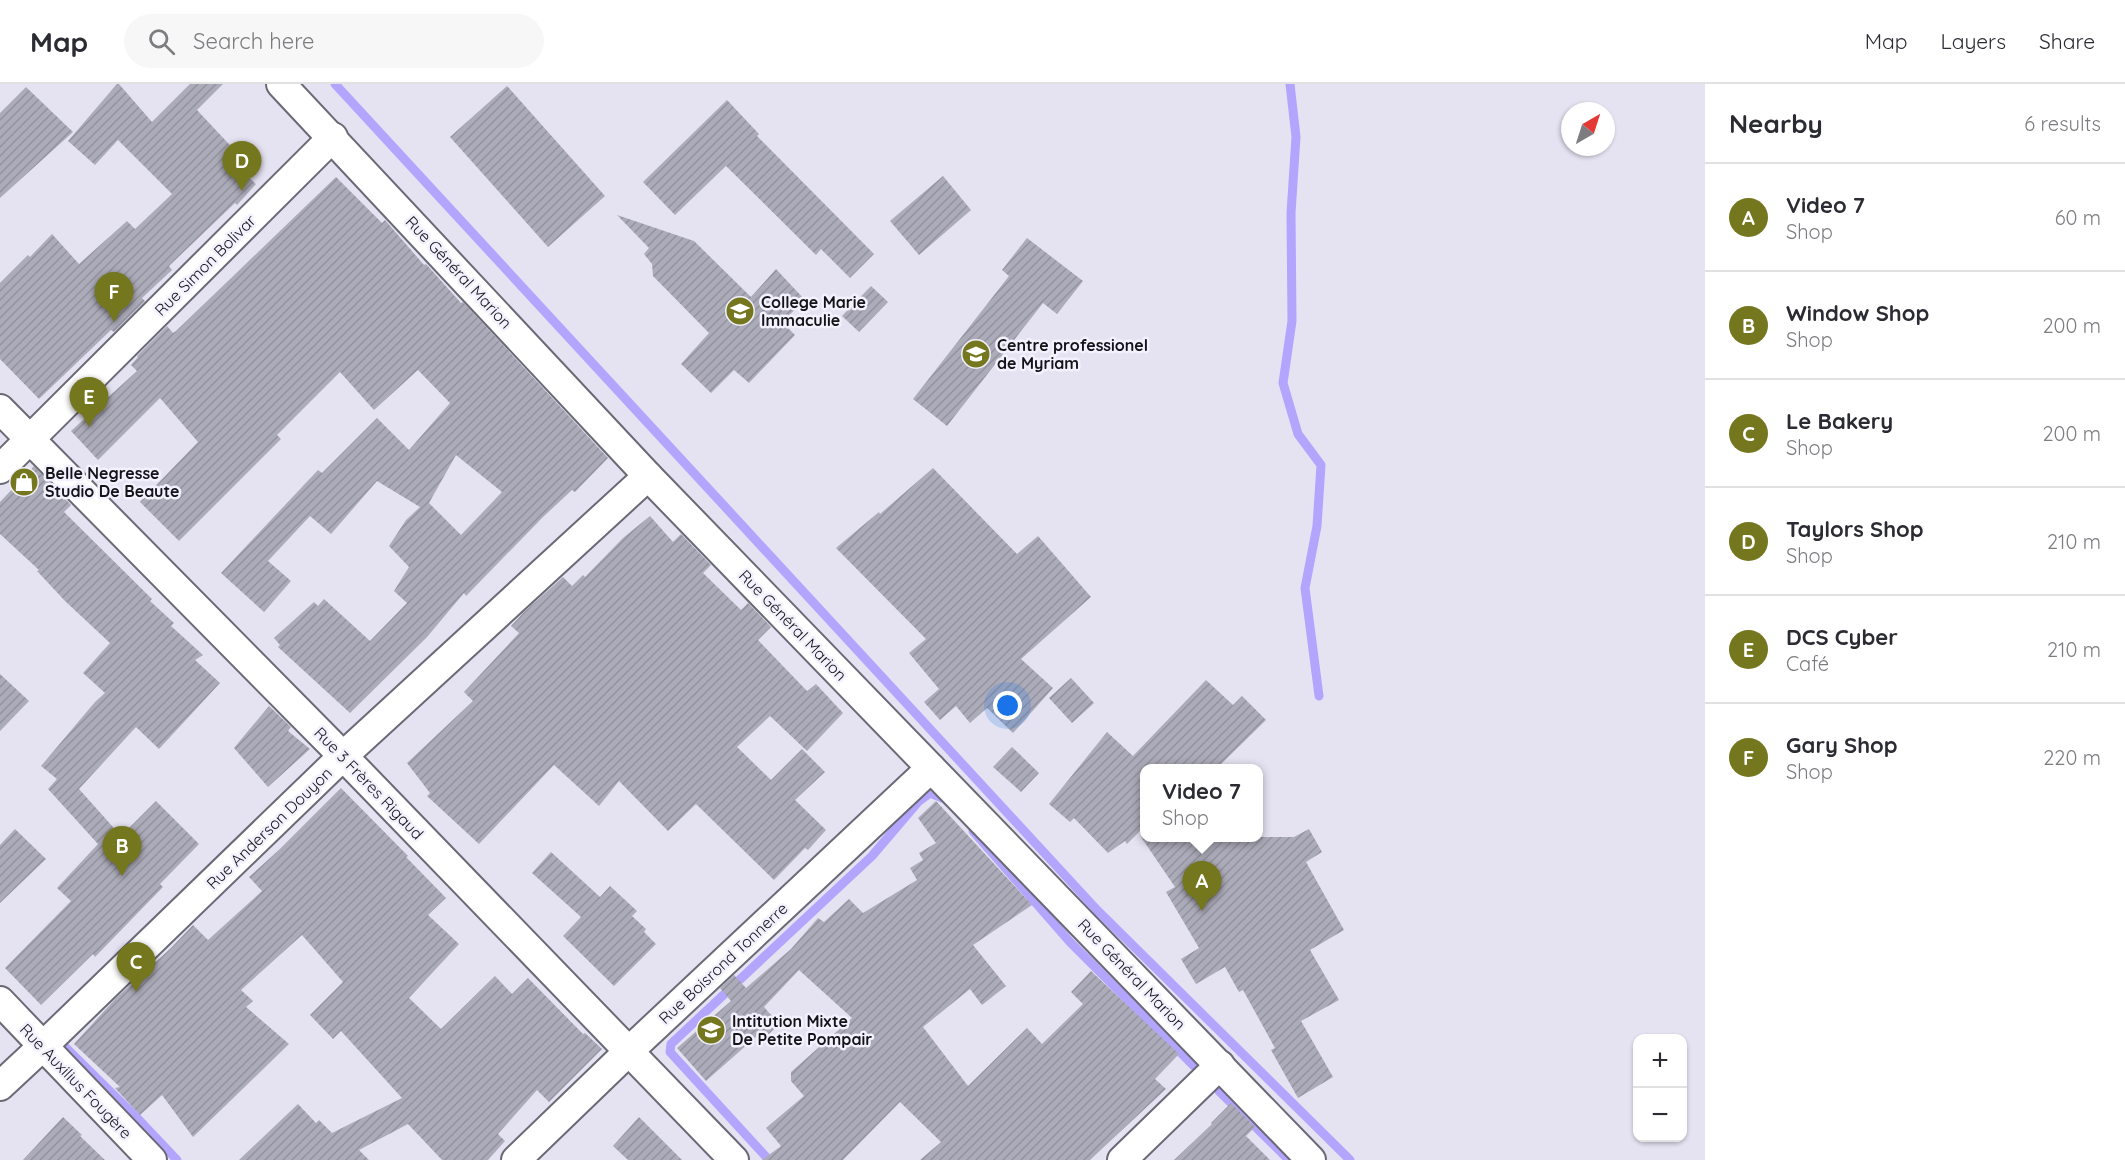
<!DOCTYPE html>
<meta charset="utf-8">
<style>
:root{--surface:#fff;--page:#f7f7f7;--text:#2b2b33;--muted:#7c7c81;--line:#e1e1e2;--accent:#75771f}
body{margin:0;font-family:Quicksand,sans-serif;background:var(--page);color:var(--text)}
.controls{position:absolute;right:18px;bottom:18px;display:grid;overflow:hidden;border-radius:12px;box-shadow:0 2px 4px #0004}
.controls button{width:54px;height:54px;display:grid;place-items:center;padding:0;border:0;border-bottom:2px solid var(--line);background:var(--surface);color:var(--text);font:30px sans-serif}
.compass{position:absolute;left:1561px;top:18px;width:54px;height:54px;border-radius:50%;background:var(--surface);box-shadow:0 2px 4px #0004;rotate:39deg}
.you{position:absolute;left:1008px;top:622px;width:21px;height:21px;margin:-15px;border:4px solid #fff;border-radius:50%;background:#1a73e8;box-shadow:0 0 0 9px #1a73e833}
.badge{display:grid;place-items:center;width:39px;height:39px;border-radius:50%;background:var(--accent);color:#fff;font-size:20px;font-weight:700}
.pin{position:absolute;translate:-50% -50px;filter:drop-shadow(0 2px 3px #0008)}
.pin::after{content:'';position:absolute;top:32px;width:21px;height:18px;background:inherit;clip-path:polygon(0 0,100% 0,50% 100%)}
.popup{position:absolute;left:1140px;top:680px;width:123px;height:78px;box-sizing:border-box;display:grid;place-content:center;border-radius:12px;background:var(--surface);filter:drop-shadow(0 2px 4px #0005);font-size:20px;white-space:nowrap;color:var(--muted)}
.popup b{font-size:22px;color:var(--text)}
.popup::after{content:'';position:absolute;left:50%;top:100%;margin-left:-12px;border:12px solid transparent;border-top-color:var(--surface)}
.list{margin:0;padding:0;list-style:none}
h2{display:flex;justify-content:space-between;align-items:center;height:78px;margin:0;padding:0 24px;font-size:26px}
h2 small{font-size:20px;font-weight:400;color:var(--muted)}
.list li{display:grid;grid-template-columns:39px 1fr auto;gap:18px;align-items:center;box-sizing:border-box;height:108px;padding:0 24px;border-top:2px solid var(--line)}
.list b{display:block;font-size:22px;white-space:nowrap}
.list p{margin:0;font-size:20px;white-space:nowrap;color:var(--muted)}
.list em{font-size:20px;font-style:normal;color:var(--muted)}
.icon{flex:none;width:33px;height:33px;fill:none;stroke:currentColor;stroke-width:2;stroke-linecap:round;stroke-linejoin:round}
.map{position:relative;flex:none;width:1705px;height:1076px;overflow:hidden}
header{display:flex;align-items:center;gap:36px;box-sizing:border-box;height:84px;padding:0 30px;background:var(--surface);border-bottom:2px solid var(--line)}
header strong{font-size:28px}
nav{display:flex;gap:33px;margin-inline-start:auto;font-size:21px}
.search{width:420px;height:54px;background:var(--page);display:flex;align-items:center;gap:15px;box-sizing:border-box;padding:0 21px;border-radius:33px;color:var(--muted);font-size:22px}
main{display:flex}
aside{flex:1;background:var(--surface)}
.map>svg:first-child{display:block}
</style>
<header>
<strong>Map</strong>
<div class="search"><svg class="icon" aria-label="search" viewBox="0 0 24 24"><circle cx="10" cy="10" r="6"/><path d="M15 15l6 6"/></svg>Search here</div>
<nav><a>Map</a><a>Layers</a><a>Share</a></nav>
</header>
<main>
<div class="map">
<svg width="1705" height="1076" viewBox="0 0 1705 1076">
<defs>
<pattern id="building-hatch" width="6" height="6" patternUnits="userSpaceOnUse" patternTransform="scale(1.5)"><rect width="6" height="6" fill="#acabb9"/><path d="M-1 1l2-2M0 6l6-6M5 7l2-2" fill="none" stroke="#93929e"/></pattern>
</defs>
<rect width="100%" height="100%" fill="#e5e3f2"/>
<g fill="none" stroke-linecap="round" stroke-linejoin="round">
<g stroke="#b3a4fd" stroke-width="9">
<polyline points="335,0 1097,826 1350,1076"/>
<polyline points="1290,0 1296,53 1291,129 1292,237 1283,299 1298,350 1321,381 1317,442 1305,504 1319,612"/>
<polyline points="973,747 1070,858 1194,982"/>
<polyline points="58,956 140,1037 177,1076"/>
<polyline points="1219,1007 1289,1076"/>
<polyline points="769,1076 670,968 671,960 872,772 918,718 930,709 945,715 948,718"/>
</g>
</g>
<g fill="url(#building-hatch)" fill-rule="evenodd">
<polygon points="117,0 119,0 152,38 190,0 223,0 197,26 241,73 234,80 256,100 237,121 235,119 169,182 172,186 142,214 145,217 114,248 111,246 39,315 0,275 0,199 28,171 30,173 52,150 79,180 127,137 135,145 172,110 118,56 95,81 68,57"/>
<polygon points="507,2 605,112 548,163 450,53"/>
<polygon points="26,3 73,48 0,114 0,29"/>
<polygon points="727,16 759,50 757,52 874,170 850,194 821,165 816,171 726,82 675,131 643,98"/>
<polygon points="943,92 971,126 919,171 890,137"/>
<path d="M 336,93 L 382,139 L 385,136 L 424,181 L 426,180 L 461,219 L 463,218 L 608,374 L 575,408 L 572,406 L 543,433 L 466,512 L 464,509 L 427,553 L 350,629 L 278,563 L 280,561 L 274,554 L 314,518 L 318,522 L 324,515 L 370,557 L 407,519 L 394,507 L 409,483 L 389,462 L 406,436 L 420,423 L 377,397 L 331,450 L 310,432 L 268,477 L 291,497 L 264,528 L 221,489 L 318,386 L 322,389 L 377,334 L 409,366 L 450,319 L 418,286 L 374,326 L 340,288 L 277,351 L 281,355 L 179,457 L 140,418 L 198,358 L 160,314 L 98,376 L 71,347 L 137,287 L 131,281 L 138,273 L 137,272 L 167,242 L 173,249 L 176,247 ZM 456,371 L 502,408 L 461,451 L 429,419 Z"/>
<polygon points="617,131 694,157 751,213 776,185 805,216 782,238 795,251 749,299 734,286 711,309 681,280 709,249 653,192 652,180 644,170 649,164"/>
<polygon points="1027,154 1083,197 1057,230 1043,219 947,342 913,315 1009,192 1002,186"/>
<polygon points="871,202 888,218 859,248 842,232"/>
<polygon points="34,382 71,421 64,428 152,515 150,517 174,539 171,542 203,571 195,576 220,599 159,665 136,643 79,705 121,752 156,717 199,760 160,800 163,803 95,873 93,870 41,921 5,884 71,817 57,804 98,760 48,705 57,695 41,682 95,618 105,609 83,589 110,559 65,517 37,487 39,486 0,450 0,418"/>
<polygon points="933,384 1017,470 1038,452 1091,513 1021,575 1053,604 1013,649 987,624 970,639 956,622 940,636 924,618 939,605 909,569 926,555 836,464 879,428 880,430"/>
<polygon points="650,432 673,458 681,450 711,481 703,489 741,526 748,519 771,543 758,556 807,607 816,600 843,629 807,667 770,632 737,663 771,696 802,665 825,688 795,716 826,746 808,766 805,764 774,796 696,720 668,747 619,697 599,722 554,681 479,760 427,712 430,709 407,679 473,617 464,608 519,549 511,542 524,528 563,493 572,502 583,491 585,493 623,454"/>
<polygon points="0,590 29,617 0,647"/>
<polygon points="1071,594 1094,619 1072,639 1049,614"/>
<polygon points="1206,596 1233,621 1242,612 1266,636 1217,684 1145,684 1145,742 1127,760 1125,757 1108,769 1074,734 1070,738 1049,720 1107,648 1133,672"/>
<polygon points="269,622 291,643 288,647 310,665 268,703 234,664"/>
<polygon points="1012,663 1039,689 1021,708 993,683"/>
<polygon points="341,704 408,772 406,773 446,814 428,831 459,860 409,914 441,945 495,892 512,910 528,894 583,950 585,949 602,965 549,1018 537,1006 498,1050 505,1057 488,1076 442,1076 408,1040 359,1066 369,1076 239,1076 298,1020 316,1039 319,1036 332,1049 402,1014 341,947 333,955 310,931 343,898 302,851 241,906 253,917 246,923 289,960 193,1053 162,1011 140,1031 115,1004 120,1003 74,960 116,914 171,864 193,841 208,856 262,807 249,793 280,765"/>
<polygon points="936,717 1032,821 973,861 1006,902 982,921 970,905 923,943 968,1002 1027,944 1042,960 1083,920 1071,908 1091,887 1179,970 1155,995 1166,1005 1090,1076 920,1076 941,1058 900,1018 843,1076 762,1076 781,1062 766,1044 804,1012 791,997 791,988 852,934 799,886 764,923 779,940 763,956 758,951 706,997 677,964 731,917 720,904 734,891 746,904 791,865 818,834 824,838 849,815 863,829 917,796 910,784 923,776 919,769 936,759 918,734"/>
<polygon points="15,745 46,775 0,819 0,761"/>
<polygon points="1309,745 1322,768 1306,778 1344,846 1310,866 1339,916 1301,937 1333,993 1298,1014 1271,966 1275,964 1243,906 1239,908 1225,883 1196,900 1181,875 1199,864 1166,808 1175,803 1141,753 1294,753"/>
<polygon points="551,768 600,813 610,802 637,827 632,832 646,845 644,848 656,860 614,902 563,852 581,833 532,789"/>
<polygon points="1231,1019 1255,1043 1246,1052 1270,1076 1174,1076 1212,1040 1211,1039"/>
<polygon points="63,1033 82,1051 80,1052 105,1076 23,1076"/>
<polygon points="639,1033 682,1076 628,1076 613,1062"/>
</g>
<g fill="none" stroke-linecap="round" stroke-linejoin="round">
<g stroke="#6a6976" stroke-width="32">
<g id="minor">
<polyline points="281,0 648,392 1311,1076"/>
<polyline points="0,325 343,672 734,1076"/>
<polyline points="0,385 333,53"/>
<polyline points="0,917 152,1076"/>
<polyline points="0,1002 43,962 343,672 648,392"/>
<polyline points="516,1076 629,967 931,684"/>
<polyline points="1122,1076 1220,981"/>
</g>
</g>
<use href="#minor" stroke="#fff" stroke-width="28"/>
</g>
<defs>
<g id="school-disc" transform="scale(1.5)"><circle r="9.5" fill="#75771f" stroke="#f2f1fd"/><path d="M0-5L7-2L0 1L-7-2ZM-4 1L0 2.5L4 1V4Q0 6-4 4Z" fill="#fff"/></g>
<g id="shop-disc" transform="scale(1.5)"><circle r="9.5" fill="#75771f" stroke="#f2f1fd"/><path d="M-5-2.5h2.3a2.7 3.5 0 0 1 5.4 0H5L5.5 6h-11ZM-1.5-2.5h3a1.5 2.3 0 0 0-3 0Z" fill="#fff"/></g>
</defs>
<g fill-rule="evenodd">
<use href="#school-disc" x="740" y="227"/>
<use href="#school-disc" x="976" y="270"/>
<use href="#shop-disc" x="24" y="398"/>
<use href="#school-disc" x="711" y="946"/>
</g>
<g text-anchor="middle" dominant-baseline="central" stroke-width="5" stroke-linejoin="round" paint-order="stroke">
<g font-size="16" fill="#141318" stroke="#f2f1fd">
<text transform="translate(205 181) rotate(-45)">Rue Simon Bolivar</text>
<text transform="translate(459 188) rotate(47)">Rue Général Marion</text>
<text transform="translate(793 541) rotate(46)">Rue Général Marion</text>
<text transform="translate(369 699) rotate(46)">Rue 3 Frères Rigaud</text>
<text transform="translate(269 744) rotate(-44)">Rue Anderson Douyon</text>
<text transform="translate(723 879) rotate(-43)">Rue Boisrond Tonnerre</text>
<text transform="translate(1132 890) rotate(46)">Rue Général Marion</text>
<text transform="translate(76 997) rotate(46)">Rue Auxilius Fougère</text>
</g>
<g font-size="16" font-weight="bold" fill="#141318" stroke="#f2f1fd" text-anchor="start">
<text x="761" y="218">College Marie<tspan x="761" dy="18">Immaculie</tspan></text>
<text x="997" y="261">Centre professionel<tspan x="997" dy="18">de Myriam</tspan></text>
<text x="45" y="389">Belle Negresse<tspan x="45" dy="18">Studio De Beaute</tspan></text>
<text x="732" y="937">Intitution Mixte<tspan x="732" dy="18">De Petite Pompair</tspan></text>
</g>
</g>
</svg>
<div class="controls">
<button>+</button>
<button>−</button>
</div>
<svg class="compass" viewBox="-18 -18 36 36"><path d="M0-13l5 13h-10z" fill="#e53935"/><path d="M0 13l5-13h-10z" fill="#7c7c81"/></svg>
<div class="you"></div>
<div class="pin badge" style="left:1202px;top:827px">A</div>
<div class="popup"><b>Video 7</b>Shop</div>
<div class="pin badge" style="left:122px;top:792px">B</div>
<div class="pin badge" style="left:136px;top:908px">C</div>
<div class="pin badge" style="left:242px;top:107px">D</div>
<div class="pin badge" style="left:89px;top:343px">E</div>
<div class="pin badge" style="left:114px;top:238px">F</div>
</div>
<aside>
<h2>Nearby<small>6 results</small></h2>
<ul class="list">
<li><span class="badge">A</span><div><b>Video 7</b><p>Shop</p></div><em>60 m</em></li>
<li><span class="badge">B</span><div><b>Window Shop</b><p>Shop</p></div><em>200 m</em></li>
<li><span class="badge">C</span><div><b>Le Bakery</b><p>Shop</p></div><em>200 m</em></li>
<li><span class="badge">D</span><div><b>Taylors Shop</b><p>Shop</p></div><em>210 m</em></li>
<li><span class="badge">E</span><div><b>DCS Cyber</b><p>Café</p></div><em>210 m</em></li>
<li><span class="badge">F</span><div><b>Gary Shop</b><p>Shop</p></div><em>220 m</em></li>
</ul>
</aside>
</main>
